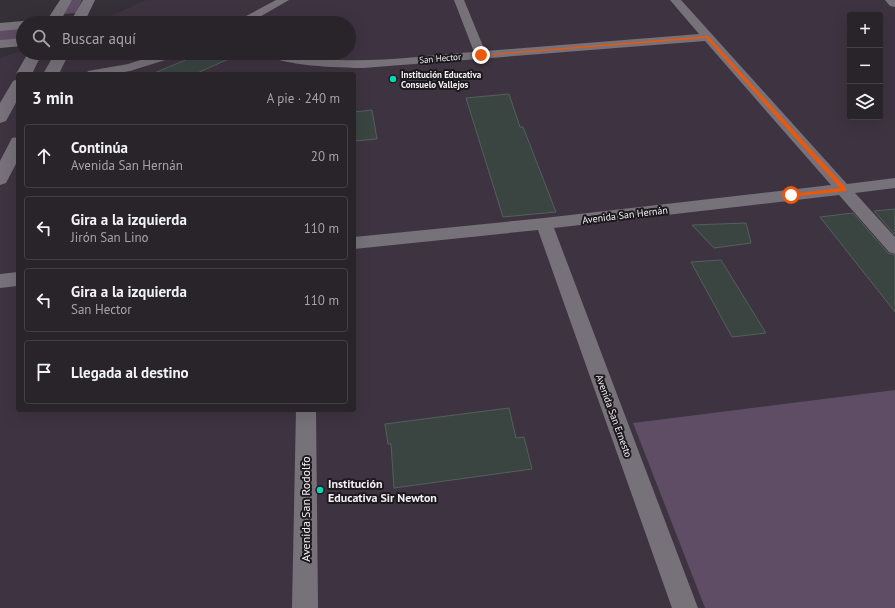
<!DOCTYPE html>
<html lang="es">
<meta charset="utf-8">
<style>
:root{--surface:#282429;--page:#343035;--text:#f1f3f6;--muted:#a5a4a8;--line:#444146}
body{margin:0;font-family:"PT Sans",sans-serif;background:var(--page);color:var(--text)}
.controls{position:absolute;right:12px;top:12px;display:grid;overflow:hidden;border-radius:4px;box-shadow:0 4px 16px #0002}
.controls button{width:36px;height:36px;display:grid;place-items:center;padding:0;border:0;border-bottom:1px solid var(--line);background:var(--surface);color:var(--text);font:20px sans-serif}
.stop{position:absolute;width:12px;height:12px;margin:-9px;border:3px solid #ea580c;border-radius:50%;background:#fff}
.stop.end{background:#ea580c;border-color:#fff;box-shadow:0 1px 4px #0008}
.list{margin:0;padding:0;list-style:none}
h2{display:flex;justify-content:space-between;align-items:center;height:52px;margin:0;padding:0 16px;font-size:17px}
h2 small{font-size:13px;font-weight:400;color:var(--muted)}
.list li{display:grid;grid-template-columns:26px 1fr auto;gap:12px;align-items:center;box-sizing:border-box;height:64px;margin:0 8px 8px;padding:0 8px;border:1px solid var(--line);border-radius:4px}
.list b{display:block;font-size:15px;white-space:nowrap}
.list p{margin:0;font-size:13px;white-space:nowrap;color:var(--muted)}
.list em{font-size:13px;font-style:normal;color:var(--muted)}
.icon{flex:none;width:22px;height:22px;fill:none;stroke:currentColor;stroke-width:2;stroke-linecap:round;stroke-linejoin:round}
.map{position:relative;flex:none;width:895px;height:608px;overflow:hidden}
.search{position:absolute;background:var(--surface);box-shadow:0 4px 16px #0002;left:16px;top:16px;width:340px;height:44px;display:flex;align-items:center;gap:10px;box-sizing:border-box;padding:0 14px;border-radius:22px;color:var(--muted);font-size:15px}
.panel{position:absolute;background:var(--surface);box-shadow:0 4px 16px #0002;left:16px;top:72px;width:340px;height:340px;border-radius:4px}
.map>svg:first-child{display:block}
</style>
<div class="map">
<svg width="895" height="608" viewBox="0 0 895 608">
<rect width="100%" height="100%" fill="#353037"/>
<path fill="#3e3441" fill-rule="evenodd" d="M 146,0 L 895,0 L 895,608 L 0,608 L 0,58 L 23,50 L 23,53 L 349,53 L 349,23 L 95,23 ZM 850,15 L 880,15 L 880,117 L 850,117 ZM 18,74 L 354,74 L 354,410 L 18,410 Z"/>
<g fill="#5e4d64">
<polygon points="71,0 82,0 76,13 63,14"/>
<polygon points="23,28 21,39 0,40 0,30"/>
<polygon points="895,390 895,608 705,608 633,423"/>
</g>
<g fill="#3a4542" stroke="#545f5c">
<polygon points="202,53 242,53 195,74 152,74"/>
<polygon points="509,94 520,127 523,127 556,212 503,217 466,98"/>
<polygon points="372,110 377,139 354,141 354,112"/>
<polygon points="895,209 895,235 874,211"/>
<polygon points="853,213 888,253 895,255 895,312 820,217"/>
<polygon points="746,223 751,243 714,248 692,225"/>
<polygon points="721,260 766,333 732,337 691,262"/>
<polygon points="509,408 516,438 524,437 532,469 394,488 391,444 388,444 385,424"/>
</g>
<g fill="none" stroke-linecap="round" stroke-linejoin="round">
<g fill="#777179" fill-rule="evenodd">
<polygon points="276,0 289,0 249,23 235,23 237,21"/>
<path d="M 454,0 L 464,0 L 485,51 L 699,34 L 670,0 L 681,0 L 847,184 L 895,178 L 895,188 L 855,193 L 895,237 L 895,254 L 889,252 L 839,195 L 554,228 L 698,608 L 672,608 L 538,230 L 354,249 L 354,237 L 544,218 L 831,185 L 705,41 L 363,68 C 346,68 275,66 265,53 C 290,53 314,60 338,60 C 383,62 429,55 474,52 Z"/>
<polygon points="162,53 180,53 178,56 130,71 112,74 86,74 88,71 128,64"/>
<polygon points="18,272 18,286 0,288 0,274"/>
<polygon points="296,410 316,410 318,608 292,608"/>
</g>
<g fill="#777179" fill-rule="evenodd">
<polygon points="60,0 72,0 62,18 73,17 83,0 95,0 84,23 43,23 47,20"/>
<polygon points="885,0 895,0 895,7 890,6"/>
<polygon points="23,21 28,23 23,23 23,29 0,31 0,23"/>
<polygon points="23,38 23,46 0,48 0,40"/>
<polygon points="28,53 42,53 32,74 18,74 18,76 16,74"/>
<polygon points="55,53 69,53 59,74 43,74"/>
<polygon points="18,79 18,99 6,121 0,123 0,103 13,81"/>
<polygon points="18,137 18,160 6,183 0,185 0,161 12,138"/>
</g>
</g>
<polygon fill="#ea580c" points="708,36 846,188 846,191 789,197 789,194 791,194 840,188 706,38 481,56 479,55"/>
<g fill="#07d5b6" stroke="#1b191c" stroke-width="1.5">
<circle cx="393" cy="79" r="4"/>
<circle cx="320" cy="490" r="4"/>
</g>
<g text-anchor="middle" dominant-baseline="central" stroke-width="4" stroke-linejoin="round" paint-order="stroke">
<g font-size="9" fill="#f3eff4" stroke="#1b191c">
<text transform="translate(440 58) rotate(-5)">San Hector</text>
</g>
<g font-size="9" font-weight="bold" fill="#f3eff4" stroke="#1b191c" text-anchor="start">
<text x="401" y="74">Institución Educativa<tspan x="401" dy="10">Consuelo Vallejos</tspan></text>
</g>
<g font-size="10" fill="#f3eff4" stroke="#1b191c">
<text transform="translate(625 215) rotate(-7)">Avenida San Hernán</text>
<text transform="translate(614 416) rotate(70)">Avenida San Ernesto</text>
</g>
<g font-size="12" font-weight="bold" fill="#f3eff4" stroke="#1b191c" text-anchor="start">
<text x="328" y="483">Institución<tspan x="328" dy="14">Educativa Sir Newton</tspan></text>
</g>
<g font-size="12" fill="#f3eff4" stroke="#1b191c">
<text transform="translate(305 509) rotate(-90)">Avenida San Rodolfo</text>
</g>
</g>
</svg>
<div class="controls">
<button>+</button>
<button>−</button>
<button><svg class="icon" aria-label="layers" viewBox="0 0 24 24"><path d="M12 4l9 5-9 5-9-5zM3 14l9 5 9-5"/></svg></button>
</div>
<div class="stop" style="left:791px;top:195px"></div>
<div class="stop end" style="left:481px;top:55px"></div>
<div class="search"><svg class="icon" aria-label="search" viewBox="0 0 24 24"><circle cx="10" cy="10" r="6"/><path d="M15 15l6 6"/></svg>Buscar aquí</div>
<section class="panel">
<h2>3 min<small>A pie · 240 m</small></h2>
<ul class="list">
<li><svg class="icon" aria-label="ahead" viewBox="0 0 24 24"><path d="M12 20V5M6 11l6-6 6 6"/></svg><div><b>Continúa</b><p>Avenida San Hernán</p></div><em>20 m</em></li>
<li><svg class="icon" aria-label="left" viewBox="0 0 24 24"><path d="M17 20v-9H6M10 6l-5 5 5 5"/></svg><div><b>Gira a la izquierda</b><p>Jirón San Lino</p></div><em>110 m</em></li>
<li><svg class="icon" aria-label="left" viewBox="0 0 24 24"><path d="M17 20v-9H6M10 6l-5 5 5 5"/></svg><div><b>Gira a la izquierda</b><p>San Hector</p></div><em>110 m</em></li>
<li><svg class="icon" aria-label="arrive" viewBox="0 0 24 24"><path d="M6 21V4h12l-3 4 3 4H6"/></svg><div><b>Llegada al destino</b></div></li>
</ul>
</section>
</div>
